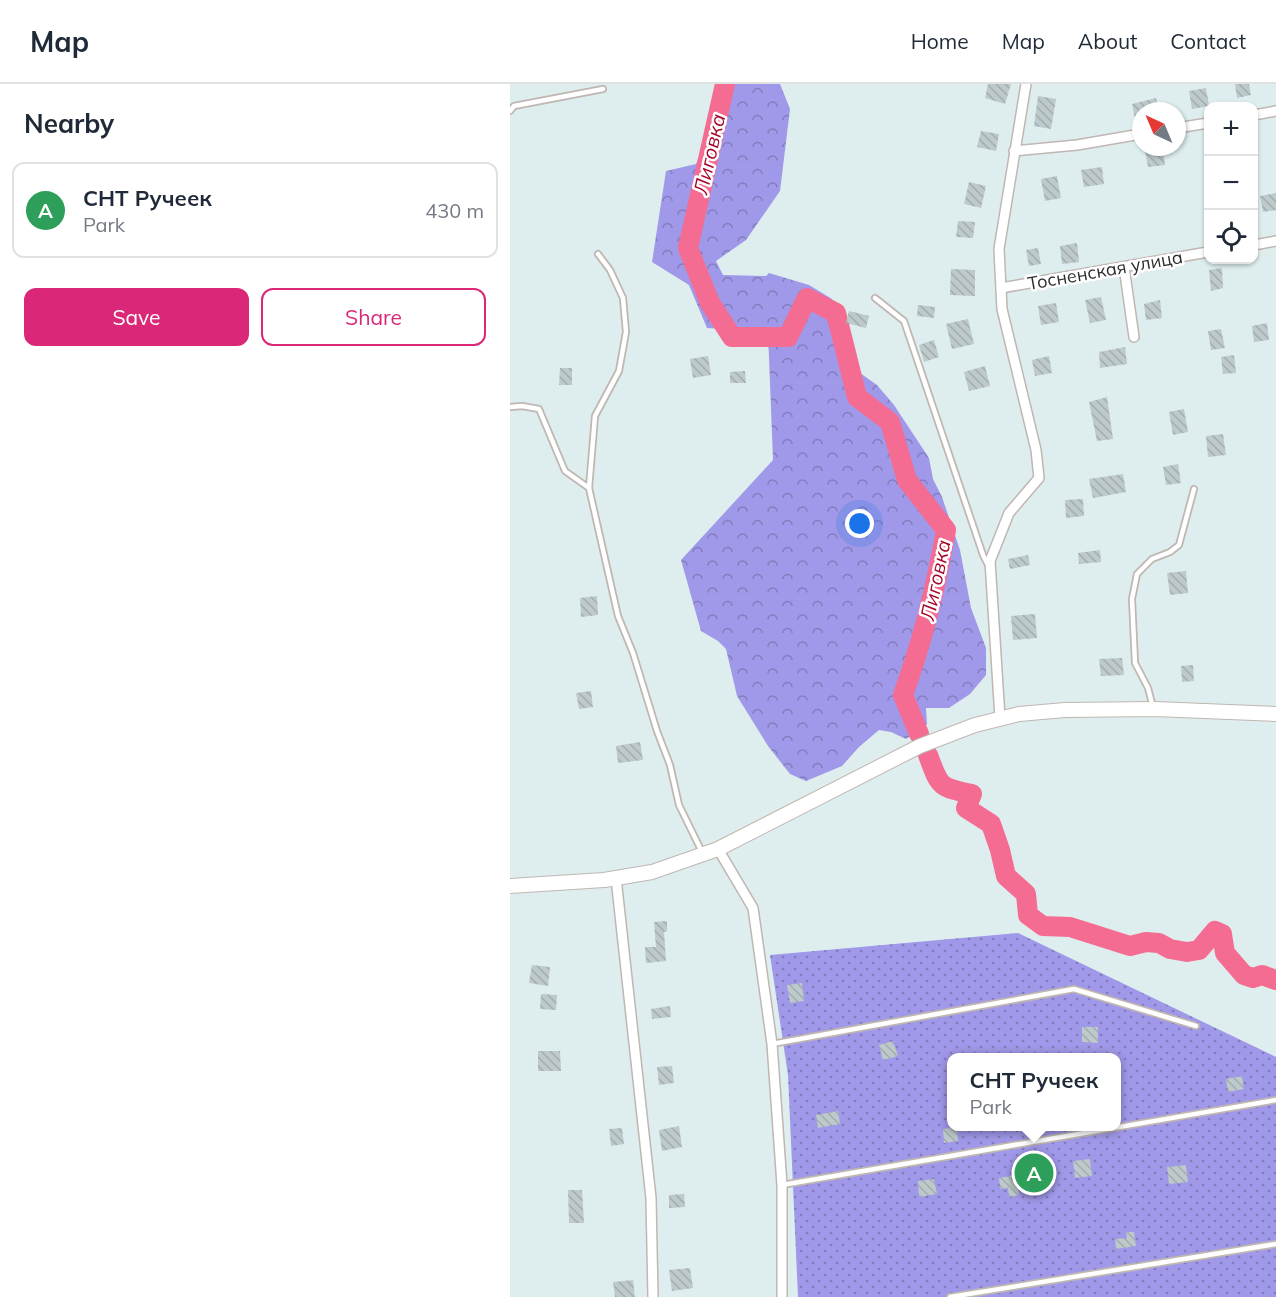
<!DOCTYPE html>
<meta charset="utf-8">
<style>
:root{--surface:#fff;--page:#f6f6f7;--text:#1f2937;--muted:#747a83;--line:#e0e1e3;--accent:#db2777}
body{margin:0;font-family:Mulish,sans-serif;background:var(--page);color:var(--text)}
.controls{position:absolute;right:18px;top:18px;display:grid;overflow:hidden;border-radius:12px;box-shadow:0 2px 4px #0004}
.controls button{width:54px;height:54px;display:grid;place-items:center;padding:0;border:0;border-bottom:2px solid var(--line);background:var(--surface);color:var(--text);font:30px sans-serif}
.compass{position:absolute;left:622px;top:18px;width:54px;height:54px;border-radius:50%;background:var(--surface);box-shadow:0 2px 4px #0004;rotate:316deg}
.you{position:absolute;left:350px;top:440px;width:21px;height:21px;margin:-15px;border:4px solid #fff;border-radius:50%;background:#1a73e8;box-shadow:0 0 0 9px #1a73e833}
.badge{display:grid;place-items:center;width:39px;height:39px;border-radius:50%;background:var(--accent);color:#fff;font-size:20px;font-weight:700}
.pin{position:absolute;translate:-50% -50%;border:3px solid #fff;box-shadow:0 2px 6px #0006}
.popup{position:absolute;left:437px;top:969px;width:174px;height:78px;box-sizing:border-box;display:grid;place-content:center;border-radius:12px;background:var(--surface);filter:drop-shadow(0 2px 4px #0005);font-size:20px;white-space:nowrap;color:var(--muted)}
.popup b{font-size:22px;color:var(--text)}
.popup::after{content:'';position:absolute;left:50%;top:100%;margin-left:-12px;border:12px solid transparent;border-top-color:var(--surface)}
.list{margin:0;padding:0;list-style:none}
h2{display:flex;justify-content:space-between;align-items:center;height:78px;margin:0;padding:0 24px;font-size:26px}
h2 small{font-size:20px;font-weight:400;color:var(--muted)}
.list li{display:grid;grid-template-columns:39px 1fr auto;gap:18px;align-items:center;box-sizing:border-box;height:96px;margin:0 12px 12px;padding:0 12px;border:2px solid var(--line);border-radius:12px}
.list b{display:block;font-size:22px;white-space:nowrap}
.list p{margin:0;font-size:20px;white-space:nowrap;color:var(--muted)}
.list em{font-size:20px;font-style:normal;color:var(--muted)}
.actions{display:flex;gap:12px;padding:18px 24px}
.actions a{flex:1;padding:14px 0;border:2px solid var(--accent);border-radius:12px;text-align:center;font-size:21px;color:var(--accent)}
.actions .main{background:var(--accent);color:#fff}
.icon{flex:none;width:33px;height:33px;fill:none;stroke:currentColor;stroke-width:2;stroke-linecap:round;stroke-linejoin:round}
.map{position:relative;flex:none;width:766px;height:1213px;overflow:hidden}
header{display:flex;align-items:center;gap:36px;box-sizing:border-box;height:84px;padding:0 30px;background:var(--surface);border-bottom:2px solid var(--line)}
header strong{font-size:28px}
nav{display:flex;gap:33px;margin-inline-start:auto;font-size:21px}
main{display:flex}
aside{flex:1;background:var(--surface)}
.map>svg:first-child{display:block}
</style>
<header>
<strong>Map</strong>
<nav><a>Home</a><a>Map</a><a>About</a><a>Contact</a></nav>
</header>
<main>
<aside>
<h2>Nearby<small></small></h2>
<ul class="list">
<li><span class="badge" style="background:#2e9e5b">A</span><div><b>СНТ Ручеек</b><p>Park</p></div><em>430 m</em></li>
</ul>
<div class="actions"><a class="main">Save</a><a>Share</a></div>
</aside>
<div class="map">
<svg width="766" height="1213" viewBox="0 0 766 1213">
<defs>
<pattern id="forest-crowns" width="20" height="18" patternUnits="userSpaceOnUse" patternTransform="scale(1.5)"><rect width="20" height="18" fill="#a098e8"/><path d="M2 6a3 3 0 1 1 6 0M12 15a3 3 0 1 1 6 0" fill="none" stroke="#837cbc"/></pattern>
<pattern id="garden-dots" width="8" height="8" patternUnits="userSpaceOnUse" patternTransform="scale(1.5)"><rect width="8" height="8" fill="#a098e8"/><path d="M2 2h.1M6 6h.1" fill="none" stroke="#837cbc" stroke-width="1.8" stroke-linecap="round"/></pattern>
<pattern id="building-back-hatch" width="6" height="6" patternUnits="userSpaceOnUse" patternTransform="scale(1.5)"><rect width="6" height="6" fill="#bdc9ca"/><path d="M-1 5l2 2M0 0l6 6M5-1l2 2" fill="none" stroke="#a3adae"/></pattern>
</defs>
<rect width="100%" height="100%" fill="#deeeee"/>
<polygon fill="url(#forest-crowns)" points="216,0 270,0 280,25 270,107 236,156 206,177 213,191 256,192 259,189 299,201 322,215 324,219 325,263 333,277 367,301 384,321 419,374 423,395 432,413 450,466 461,524 476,564 476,591 460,610 439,624 416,624 417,640 396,655 381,648 369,646 349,663 332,682 296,697 280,690 258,662 227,612 216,565 208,557 191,547 171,476 263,376 258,248 197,244 179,201 142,178 156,87 186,80 211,31"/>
<path fill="url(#garden-dots)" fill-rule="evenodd" d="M 508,849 L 766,973 L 766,1213 L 288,1213 L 278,991 L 260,871 ZM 442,974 L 606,974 L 606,1042 L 442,1042 Z"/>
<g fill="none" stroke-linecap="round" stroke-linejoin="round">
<g stroke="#f56c93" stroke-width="20">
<path d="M 215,0 L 178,164 L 200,219 L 222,253 L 278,253 L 297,214 L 326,229 L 347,313 L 380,338 L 397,396 L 436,446 C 426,503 413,556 393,611 L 409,650"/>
<path d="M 418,671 C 430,703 428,703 462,710 L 456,724 L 481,740 L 490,766 L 496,792 L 516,810 L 518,831 L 533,842 L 560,843 L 620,862 L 636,858 L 649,859 L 660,865 L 677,868 L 689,866 L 705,847 L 712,850 L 715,869 L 734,891 L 743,894 L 752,891 L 766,896"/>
</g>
</g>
<g fill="url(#building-back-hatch)">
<polygon points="478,0 501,0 495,20 475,14"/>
<polygon points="725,0 739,0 741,11 727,14"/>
<polygon points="696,4 699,22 682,25 679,7"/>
<polygon points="528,12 546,15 541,45 524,42"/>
<polygon points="646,14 649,27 631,27 631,43 627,44 622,20"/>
<polygon points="471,47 489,50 486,67 467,63"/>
<polygon points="653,64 655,81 638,83 635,66"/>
<polygon points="592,83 594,100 574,103 571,86"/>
<polygon points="547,92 551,114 535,117 531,95"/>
<polygon points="459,98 476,102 471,124 454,120"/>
<polygon points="766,109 766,126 753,128 750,112"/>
<polygon points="448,137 465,138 463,154 446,153"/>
<polygon points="567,159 569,178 552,180 550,162"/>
<polygon points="528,164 531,180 519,182 516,166"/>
<polygon points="712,184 713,204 701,207 699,186"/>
<polygon points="441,185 465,186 465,212 440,211"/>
<polygon points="591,213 596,236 580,239 575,216"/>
<polygon points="650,216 652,234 636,236 634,220"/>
<polygon points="546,219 549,238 531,241 528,222"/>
<polygon points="408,221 425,223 424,234 407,232"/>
<polygon points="339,227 359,232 356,244 336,239"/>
<polygon points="458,235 464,260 442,265 436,240"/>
<polygon points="757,239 759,256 744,258 742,242"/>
<polygon points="711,245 715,264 701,266 698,247"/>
<polygon points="424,256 429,273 414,278 409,261"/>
<polygon points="615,263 617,280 590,284 589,268"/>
<polygon points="724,271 726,289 713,290 711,273"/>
<polygon points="198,272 201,291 183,294 180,275"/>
<polygon points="539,272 542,289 525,292 522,276"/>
<polygon points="475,282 480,302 459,307 454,288"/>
<polygon points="50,284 62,284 62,301 49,301"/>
<polygon points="235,287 236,299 220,299 220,288"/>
<polygon points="597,313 603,355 587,357 579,318"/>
<polygon points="674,325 678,348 663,351 659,328"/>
<polygon points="713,350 716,371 698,373 696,352"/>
<polygon points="668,380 671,399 656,401 653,383"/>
<polygon points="613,390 616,408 583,414 579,395"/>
<polygon points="573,415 574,432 556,434 555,416"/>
<polygon points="590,466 591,478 569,480 568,469"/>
<polygon points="518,471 520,481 500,485 498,475"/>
<polygon points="676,487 678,509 660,511 657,489"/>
<polygon points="87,512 88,531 71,533 70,514"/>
<polygon points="525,530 527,554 503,556 501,532"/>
<polygon points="612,574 614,591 591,592 589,575"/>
<polygon points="683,581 684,597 672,598 671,582"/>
<polygon points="81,607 83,623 69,625 66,609"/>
<polygon points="130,658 133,676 108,679 106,662"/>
<polygon points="157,837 157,847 154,848 156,877 136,879 135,863 146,863 144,838"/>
<polygon points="22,881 40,883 38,902 19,899"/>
<polygon points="292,899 294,917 280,919 277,901"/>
<polygon points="31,910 47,911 46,926 30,925"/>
<polygon points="160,922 161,933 142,935 141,925"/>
<polygon points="572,943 588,943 588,959 572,958"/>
<polygon points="383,957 388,972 373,976 369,961"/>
<polygon points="28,967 50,967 51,987 28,987"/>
<polygon points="162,982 164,999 149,1001 147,983"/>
<polygon points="732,992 734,1005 718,1008 716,995"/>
<polygon points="328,1027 330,1040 308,1044 306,1031"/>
<polygon points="169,1042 172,1063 152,1067 149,1046"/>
<polygon points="447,1043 448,1057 434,1059 433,1045"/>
<polygon points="112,1044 114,1060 101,1062 99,1045"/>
<polygon points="580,1075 582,1092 565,1094 563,1077"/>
<polygon points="676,1081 678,1098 659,1100 657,1083"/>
<polygon points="506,1091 509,1111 499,1113 498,1104 490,1105 489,1094"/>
<polygon points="424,1095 427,1110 409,1113 408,1097"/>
<polygon points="58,1106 72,1106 74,1139 59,1139"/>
<polygon points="174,1110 175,1123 159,1124 159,1111"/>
<polygon points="616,1148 624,1148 626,1162 606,1165 605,1155 617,1154"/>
<polygon points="180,1184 183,1204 162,1207 159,1186"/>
<polygon points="123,1196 125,1213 105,1213 103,1198"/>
</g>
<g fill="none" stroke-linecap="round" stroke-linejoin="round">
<g stroke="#c0b6b2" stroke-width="8">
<g id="lane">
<polyline points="0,27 4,22 93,5"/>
<polyline points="88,170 100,186 113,214 116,248 109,287 85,332 79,404 108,532 123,569 147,647 160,681 169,721 192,768"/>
<polyline points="365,214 394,237 473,471 477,479"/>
<polyline points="0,323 12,322 29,325 55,387 79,404"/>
<polyline points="643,623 638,604 625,579 622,515 627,490 642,475 660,468 669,461 684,405"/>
<polyline points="262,960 564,905 686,942"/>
<polyline points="272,1101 766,1016"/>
<polyline points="440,1213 766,1160"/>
</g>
</g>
<g stroke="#c0b6b2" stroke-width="12">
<g id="street">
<polyline points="744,31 766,27"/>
<polyline points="667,44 698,39"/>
<polyline points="504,67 567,61 631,50"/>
<polyline points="744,161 766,157"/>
<polyline points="614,183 624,253"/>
<polyline points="491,204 698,168"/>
<polyline points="490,634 480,477 499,429 529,394 526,366 492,225 489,165 516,0"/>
<polyline points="208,765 243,824 262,960 272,1101 272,1213"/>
<polyline points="106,794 141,1114 143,1213"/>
</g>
</g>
<g stroke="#c0b6b2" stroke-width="16">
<polyline id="secondary" points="0,802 94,796 142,788 208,765 410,662 465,641 509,630 555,626 645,625 766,630"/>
</g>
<use href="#lane" stroke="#fff" stroke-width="4.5"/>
<use href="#street" stroke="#fff" stroke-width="9"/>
<use href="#secondary" stroke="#fff" stroke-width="14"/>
</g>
<g text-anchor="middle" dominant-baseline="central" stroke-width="5" stroke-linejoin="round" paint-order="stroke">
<g font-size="18" fill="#2c2c2c" stroke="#fff">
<text transform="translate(595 186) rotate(-10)">Тосненская улица</text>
</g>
<g font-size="20" font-style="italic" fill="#a60627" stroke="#fff">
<text transform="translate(199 70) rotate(-77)">Лиговка</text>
<text transform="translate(425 496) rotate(-78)">Лиговка</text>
</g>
</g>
</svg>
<div class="controls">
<button>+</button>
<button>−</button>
<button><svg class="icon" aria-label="locate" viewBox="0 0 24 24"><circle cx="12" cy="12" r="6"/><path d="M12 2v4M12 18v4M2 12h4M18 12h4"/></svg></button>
</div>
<svg class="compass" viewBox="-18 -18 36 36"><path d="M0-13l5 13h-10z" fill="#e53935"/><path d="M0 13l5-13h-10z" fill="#747a83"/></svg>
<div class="you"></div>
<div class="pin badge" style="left:524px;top:1089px;background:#2e9e5b">A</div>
<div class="popup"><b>СНТ Ручеек</b>Park</div>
</div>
</main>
